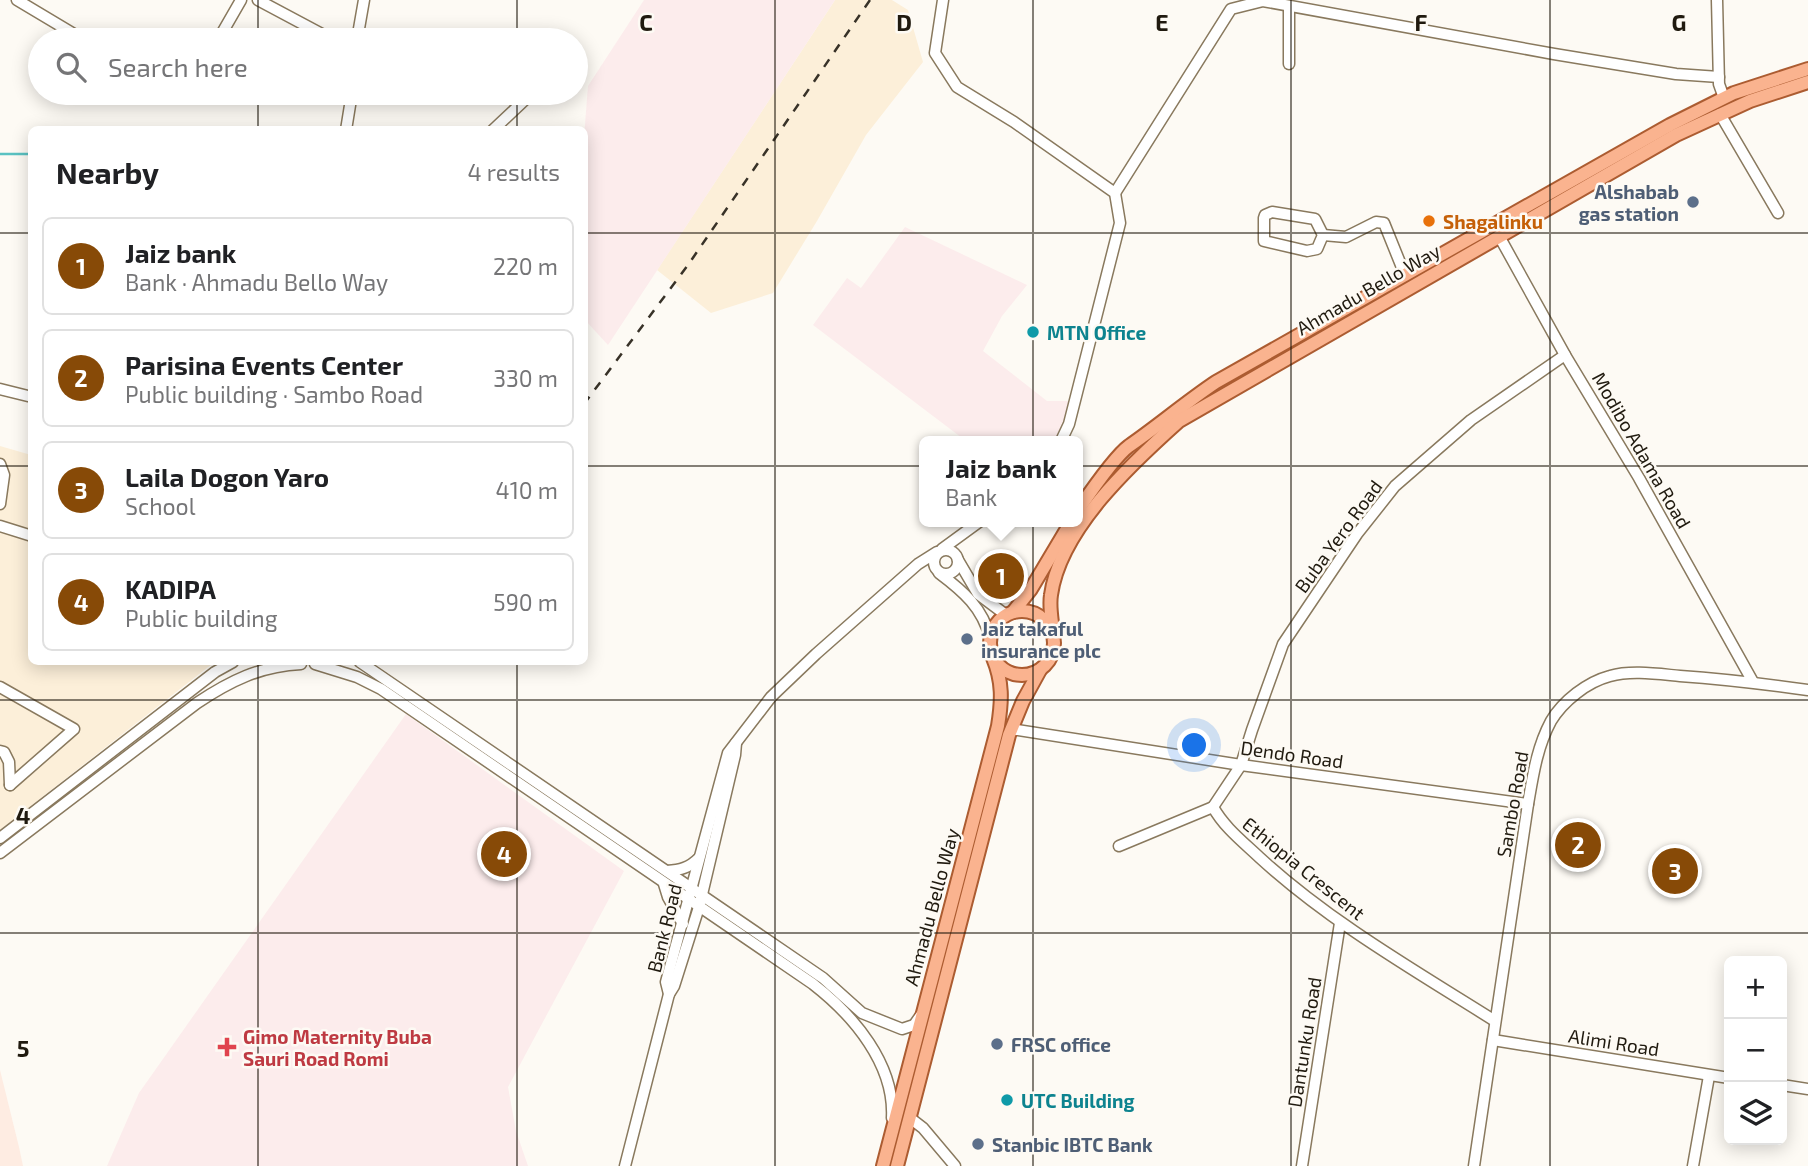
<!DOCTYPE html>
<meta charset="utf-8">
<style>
:root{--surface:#fff;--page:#f2f2f2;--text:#202124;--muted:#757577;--line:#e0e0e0;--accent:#874a07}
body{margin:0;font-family:"Exo 2",sans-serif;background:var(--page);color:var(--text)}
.controls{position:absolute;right:21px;bottom:21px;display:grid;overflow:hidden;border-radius:10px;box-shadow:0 4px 18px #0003}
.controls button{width:63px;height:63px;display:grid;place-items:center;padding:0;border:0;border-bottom:2px solid var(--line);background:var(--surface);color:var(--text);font:35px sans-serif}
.you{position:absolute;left:1195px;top:746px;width:24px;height:24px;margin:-18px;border:5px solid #fff;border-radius:50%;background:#1a73e8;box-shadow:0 0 0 10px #1a73e833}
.badge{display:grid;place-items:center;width:46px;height:46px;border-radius:50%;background:var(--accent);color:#fff;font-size:23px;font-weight:700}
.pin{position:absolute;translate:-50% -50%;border:4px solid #fff;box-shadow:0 2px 7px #0006}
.popup{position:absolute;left:919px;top:436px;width:164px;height:91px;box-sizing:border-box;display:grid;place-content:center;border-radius:10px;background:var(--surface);filter:drop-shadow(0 2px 5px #0005);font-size:23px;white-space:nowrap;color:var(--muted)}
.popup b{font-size:26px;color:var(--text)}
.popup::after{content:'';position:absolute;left:50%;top:100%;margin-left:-14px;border:14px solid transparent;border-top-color:var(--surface)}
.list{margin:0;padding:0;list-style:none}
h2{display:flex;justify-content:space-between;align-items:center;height:91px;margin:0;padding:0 28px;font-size:30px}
h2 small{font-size:23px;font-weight:400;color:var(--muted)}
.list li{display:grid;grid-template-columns:46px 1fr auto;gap:21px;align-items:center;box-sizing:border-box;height:98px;margin:0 14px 14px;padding:0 14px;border:2px solid var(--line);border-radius:10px}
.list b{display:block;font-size:26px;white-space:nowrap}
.list p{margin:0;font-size:23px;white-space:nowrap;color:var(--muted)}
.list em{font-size:23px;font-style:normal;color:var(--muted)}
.icon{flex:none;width:38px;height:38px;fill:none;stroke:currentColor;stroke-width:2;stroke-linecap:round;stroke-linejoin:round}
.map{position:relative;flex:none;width:1808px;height:1166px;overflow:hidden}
.search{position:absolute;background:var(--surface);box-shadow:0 4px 18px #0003;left:28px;top:28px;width:560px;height:77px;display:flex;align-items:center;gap:18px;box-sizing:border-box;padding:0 24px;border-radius:38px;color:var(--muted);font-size:26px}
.panel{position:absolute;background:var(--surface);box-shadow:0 4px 18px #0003;left:28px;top:126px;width:560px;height:539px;border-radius:10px}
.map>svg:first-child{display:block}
</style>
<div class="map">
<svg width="1808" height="1166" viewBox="0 0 1808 1166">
<rect width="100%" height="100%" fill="#fdfaf4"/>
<g fill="#fcefd9">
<polygon points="835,0 892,0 908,10 923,62 866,135 817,221 773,293 711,313 657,270"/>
<polygon points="0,446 31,455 32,662 211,662 212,664 0,830"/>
</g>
<g fill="#fcecec">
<polygon points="644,0 835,0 608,345 585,320 584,137 588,86"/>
<polygon points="905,227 1027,285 1002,316 983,351 1047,401 1073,401 1061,441 966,441 813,325 847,278 861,288"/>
<polygon points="406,714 624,871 508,1087 516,1131 528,1166 107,1166 139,1093"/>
</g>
<polygon fill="#feece2" points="0,1070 19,1147 23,1166 0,1166"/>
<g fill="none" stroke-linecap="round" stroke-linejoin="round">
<polyline stroke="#5ac2c2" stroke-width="2.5" points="0,154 32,154"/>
<g stroke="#89795e" stroke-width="13">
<g id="minor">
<polyline points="17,0 84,40"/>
<polyline points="258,0 333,40"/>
<polyline points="943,0 935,53 957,87 1014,122 1115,193 1120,223 1069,424 1061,441"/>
<polyline points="1717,0 1719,84 1724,98"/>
<polyline points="218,40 241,0"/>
<polyline points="357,40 364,0"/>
<polyline points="1289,64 1289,6"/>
<polyline points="1720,114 1778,213"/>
<polyline points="346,130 352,93"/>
<polyline points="493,130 532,93"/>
<polyline points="1115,193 1231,9 1263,1 1554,54 1676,74 1719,77"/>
<polygon points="1272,212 1315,219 1323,235 1317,249 1307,251 1264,241 1264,218 1265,215"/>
<polyline points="1323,235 1346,237 1376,222 1384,223 1405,275"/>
<polyline points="1499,236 1565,355 1639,478 1753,682"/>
<polyline points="0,389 32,397"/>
<polyline points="0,464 4,475 0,504"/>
<polyline points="0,526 32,536"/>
<polyline points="942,549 979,522"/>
<circle cx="946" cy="562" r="12"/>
<polyline points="958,560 978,594 1006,615"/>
<path d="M 939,573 C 963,591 983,608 990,638"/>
<polyline points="360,662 823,978 862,1013 902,1029 914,1025 921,1015"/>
<path d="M 315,664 L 357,677 L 381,689 L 813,984 C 853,1015 895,1064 892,1118"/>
<polyline points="0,687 74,729 10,785"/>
<polyline points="1011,729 1241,765 1528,804"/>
<polyline points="0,751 4,752 9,762 10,785"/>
<polyline points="0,838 215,672 233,662"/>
<polyline points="1119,846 1213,807"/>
<path d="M 0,853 L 197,703 C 230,681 260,666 301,664"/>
<path d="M 667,871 C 680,870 689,868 699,858"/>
<polyline points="664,884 668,897 683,924"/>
<polyline points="669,994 674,986 699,907 735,755 736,743"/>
<path d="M 1495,1021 C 1414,970 1330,922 1259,857 C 1242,841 1224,827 1213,807 L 1241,765 L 1252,730 L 1283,644 L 1357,534 L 1395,486 L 1471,420 L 1565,355"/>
<polyline points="1493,1040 1729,1078"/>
<polyline points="1782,1085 1808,1089"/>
<polyline points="910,1118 923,1128 955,1166"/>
<polyline points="625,1166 669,994 666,982 728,753 771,697 816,654 918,564 937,552"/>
<polyline points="1302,1166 1340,923"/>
<path d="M 1474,1166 L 1528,804 C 1533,775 1537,747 1551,721 C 1563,701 1587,682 1610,676 C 1631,670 1658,674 1680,676 C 1723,679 1765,684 1808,690"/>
<polyline points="1693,1166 1709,1076"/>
</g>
</g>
<g stroke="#ac5c31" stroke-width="16">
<g id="major">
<path d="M 1078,510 C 1089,494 1114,457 1129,446 C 1158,426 1186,402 1216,382 L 1670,125 L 1734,93 L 1808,69"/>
<circle cx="1022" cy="643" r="32"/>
<polyline points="1013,612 1031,589 1071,522"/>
<path d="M 1053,632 C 1052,620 1049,607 1051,595 C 1060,529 1132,463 1179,421 L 1676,135 L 1750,101 L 1808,82"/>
<path d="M 883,1166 L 998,726 C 1002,701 1003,682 993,658"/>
<polyline points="897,1166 1009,735 1023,701 1040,670"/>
</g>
</g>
<use href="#minor" stroke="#fff" stroke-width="10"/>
<use href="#major" stroke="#fab38f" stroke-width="12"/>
<polyline stroke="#383228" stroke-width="2.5" stroke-dasharray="9 9" stroke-linecap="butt" points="584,404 688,265 870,0"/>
</g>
<path fill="none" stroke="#201a0f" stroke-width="2" stroke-opacity="0.55" d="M 258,0 L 258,40M 517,0 L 517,40M 775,0 L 775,1166M 1033,0 L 1033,1166M 1291,0 L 1291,1166M 1550,0 L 1550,1166M 258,93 L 258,130M 517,93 L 517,130M 0,233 L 32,233M 584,233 L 1808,233M 0,466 L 32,466M 584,466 L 1808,466M 258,662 L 258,1166M 517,662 L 517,1166M 0,700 L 1808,700M 0,933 L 1808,933"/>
<g fill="#5c6f8a" stroke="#fdfaf4" stroke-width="2.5">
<circle cx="1693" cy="202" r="7"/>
<circle cx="967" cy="639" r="7"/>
<circle cx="997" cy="1044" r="7"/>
<circle cx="978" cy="1144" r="7"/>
</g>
<circle fill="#e8710a" stroke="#fdfaf4" stroke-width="2.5" cx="1429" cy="221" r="7"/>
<g fill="#0f9aa8" stroke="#fdfaf4" stroke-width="2.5">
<circle cx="1033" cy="332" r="7"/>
<circle cx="1007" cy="1100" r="7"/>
</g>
<path fill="#e0444e" stroke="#fdfaf4" stroke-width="2.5" d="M223.5 1036.5h7v7h7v7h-7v7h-7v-7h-7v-7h7z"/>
<g text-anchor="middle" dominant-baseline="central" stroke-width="5" stroke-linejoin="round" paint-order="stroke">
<g font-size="19" font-weight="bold" fill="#4e5e75" stroke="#fdfaf4" text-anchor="start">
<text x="1679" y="191" text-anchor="end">Alshabab<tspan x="1679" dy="22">gas station</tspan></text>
<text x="981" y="628">Jaiz takaful<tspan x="981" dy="22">insurance plc</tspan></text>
<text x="1011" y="1044">FRSC office</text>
<text x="992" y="1144">Stanbic IBTC Bank</text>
</g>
<g font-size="19" font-weight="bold" fill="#c56008" stroke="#fdfaf4" text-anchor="start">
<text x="1443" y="221">Shagalinku</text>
</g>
<g font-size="19" fill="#201a0f" stroke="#fdfaf4">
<text transform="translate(1368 289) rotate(-30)">Ahmadu Bello Way</text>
<text transform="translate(1642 450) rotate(60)">Modibo Adama Road</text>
<text transform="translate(1338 536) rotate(-54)">Buba Yero Road</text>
<text transform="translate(1292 754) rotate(8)">Dendo Road</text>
<text transform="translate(1512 804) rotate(-80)">Sambo Road</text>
<text transform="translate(1304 868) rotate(39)">Ethiopia Crescent</text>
<text transform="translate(931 907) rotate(-75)">Ahmadu Bello Way</text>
<text transform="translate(664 928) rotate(-76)">Bank Road</text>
<text transform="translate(1304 1042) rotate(-81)">Dantunku Road</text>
<text transform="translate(1614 1042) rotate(9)">Alimi Road</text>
</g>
<g font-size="19" font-weight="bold" fill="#0d838f" stroke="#fdfaf4" text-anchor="start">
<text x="1047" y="332">MTN Office</text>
<text x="1021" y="1100">UTC Building</text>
</g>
<g font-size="19" font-weight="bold" fill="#be3a42" stroke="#fdfaf4" text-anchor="start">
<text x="243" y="1036">Gimo Maternity Buba<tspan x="243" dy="22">Sauri Road Romi</tspan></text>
</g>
</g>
<g font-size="23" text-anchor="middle" font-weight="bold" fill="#201a0f" stroke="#fdfaf4" stroke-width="5" stroke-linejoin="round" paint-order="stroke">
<text x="646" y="31">C</text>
<text x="904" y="31">D</text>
<text x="1162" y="31">E</text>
<text x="1421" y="31">F</text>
<text x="1679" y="31">G</text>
<text x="23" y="824">4</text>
<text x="23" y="1057">5</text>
</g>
</svg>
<div class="controls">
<button>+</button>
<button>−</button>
<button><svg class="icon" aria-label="layers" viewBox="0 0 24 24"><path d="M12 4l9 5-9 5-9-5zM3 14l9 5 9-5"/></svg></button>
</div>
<div class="you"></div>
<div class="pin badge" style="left:1001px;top:576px">1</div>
<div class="popup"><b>Jaiz bank</b>Bank</div>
<div class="pin badge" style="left:1578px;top:845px">2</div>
<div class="pin badge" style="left:1675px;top:871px">3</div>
<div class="pin badge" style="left:504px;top:854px">4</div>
<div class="search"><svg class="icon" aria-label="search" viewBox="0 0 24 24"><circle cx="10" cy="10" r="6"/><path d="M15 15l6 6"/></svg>Search here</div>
<section class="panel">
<h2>Nearby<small>4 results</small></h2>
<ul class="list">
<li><span class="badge">1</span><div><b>Jaiz bank</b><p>Bank · Ahmadu Bello Way</p></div><em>220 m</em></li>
<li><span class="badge">2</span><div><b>Parisina Events Center</b><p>Public building · Sambo Road</p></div><em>330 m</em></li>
<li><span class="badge">3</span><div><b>Laila Dogon Yaro</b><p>School</p></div><em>410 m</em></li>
<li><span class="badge">4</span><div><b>KADIPA</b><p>Public building</p></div><em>590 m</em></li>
</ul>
</section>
</div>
